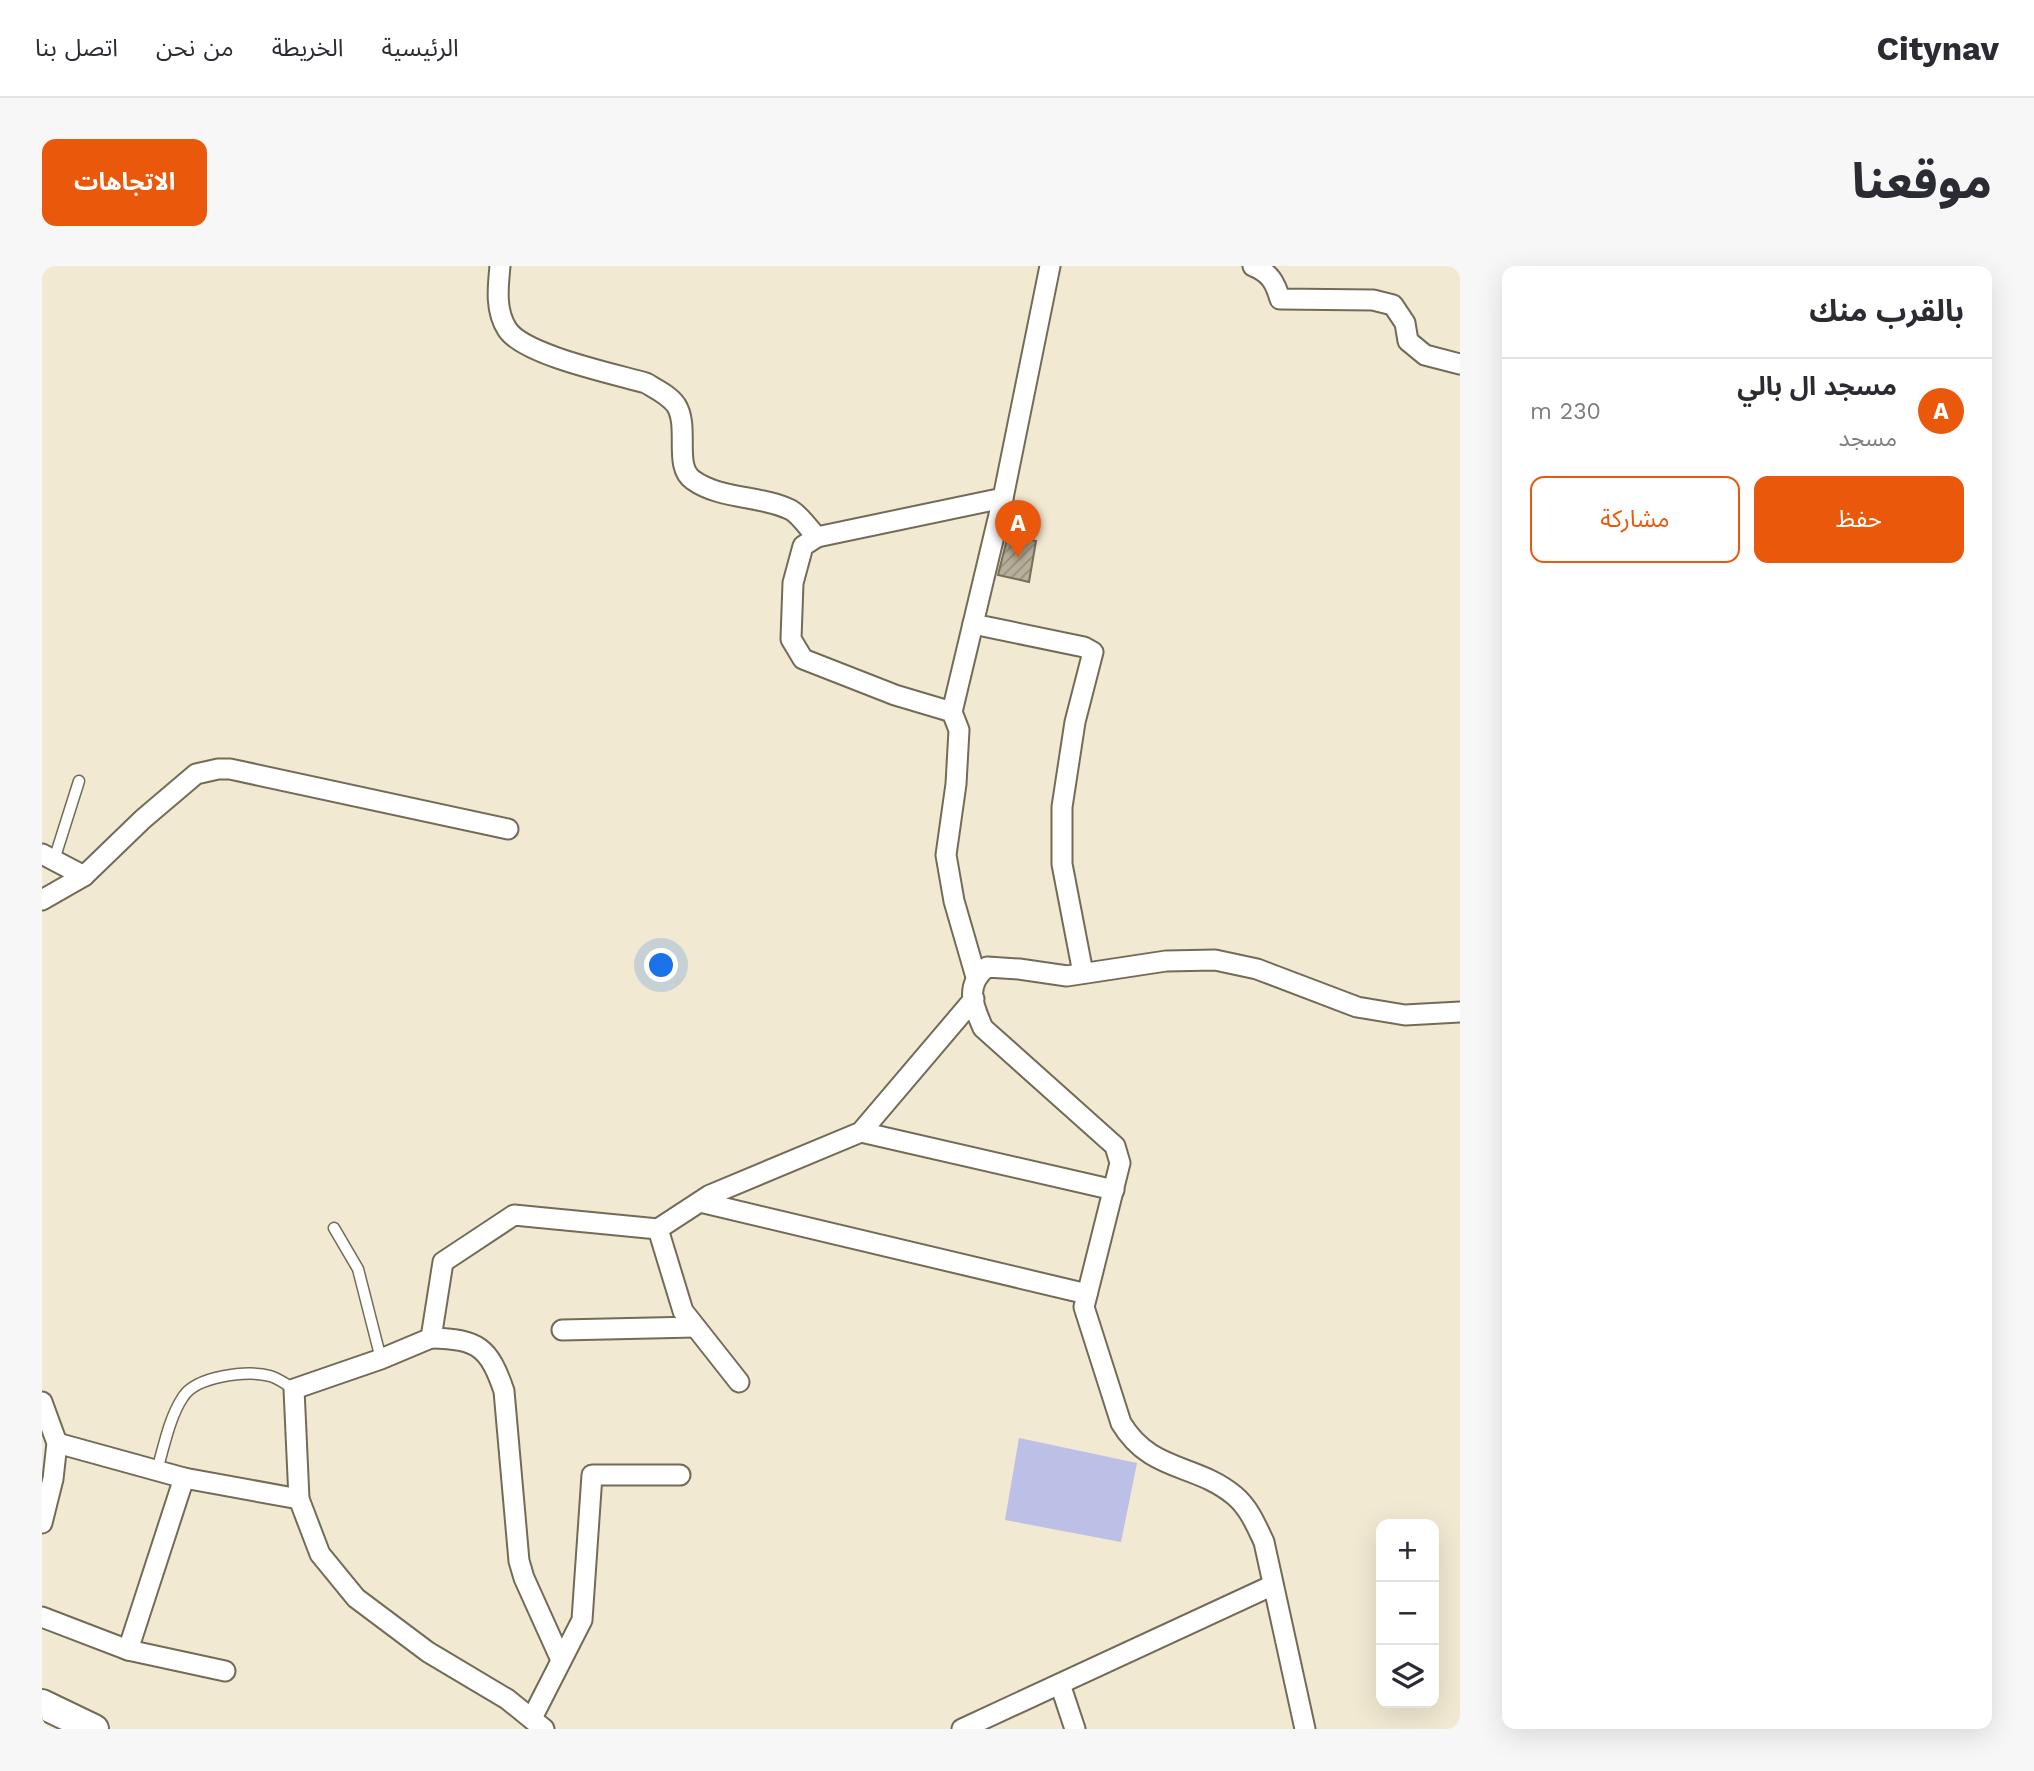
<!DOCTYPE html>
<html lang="ar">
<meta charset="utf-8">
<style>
:root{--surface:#fff;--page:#f7f7f7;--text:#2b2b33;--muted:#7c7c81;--line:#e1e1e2;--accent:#ea580c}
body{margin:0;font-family:"Work Sans","Noto Sans Arabic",sans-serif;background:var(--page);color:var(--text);direction:rtl}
.controls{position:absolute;right:21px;bottom:21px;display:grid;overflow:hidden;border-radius:14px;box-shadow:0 7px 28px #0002}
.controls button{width:63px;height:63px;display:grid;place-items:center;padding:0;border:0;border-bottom:2px solid var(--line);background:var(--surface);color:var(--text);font:35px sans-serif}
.you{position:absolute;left:620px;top:700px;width:24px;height:24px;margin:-18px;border:5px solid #fff;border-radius:50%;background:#1a73e8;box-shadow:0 0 0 10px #1a73e833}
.badge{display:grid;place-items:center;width:46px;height:46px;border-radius:50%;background:var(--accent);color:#fff;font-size:23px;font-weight:700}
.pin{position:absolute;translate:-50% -58px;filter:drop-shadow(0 2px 4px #0008)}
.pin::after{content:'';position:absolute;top:37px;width:24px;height:21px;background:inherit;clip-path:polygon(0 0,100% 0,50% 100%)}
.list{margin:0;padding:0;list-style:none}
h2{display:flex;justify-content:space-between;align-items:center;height:91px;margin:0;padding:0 28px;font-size:30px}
h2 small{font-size:23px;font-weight:400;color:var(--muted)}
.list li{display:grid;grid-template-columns:46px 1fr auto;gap:21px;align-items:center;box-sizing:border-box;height:98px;padding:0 28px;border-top:2px solid var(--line)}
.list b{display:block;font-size:26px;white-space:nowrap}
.list p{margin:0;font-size:23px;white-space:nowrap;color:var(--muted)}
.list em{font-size:23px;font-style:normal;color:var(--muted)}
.actions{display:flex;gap:14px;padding:21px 28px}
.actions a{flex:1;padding:16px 0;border:2px solid var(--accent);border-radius:14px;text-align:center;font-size:24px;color:var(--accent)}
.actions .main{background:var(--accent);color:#fff}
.icon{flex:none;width:38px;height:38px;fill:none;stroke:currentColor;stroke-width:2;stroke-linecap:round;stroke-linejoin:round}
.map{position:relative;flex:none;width:1418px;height:1463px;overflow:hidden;direction:ltr;border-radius:14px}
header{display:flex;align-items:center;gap:42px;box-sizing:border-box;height:98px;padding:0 35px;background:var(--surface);border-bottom:2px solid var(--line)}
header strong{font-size:33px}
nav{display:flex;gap:38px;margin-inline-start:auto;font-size:24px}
.intro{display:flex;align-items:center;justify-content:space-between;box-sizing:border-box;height:168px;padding:0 42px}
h1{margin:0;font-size:49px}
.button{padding:18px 32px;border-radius:14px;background:var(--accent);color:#fff;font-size:24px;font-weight:700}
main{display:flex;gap:42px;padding:0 42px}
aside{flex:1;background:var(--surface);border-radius:14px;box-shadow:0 7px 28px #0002}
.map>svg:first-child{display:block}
</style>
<header>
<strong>Citynav</strong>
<nav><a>الرئيسية</a><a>الخريطة</a><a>من نحن</a><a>اتصل بنا</a></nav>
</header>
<div class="intro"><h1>موقعنا</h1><a class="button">الاتجاهات</a></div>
<main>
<aside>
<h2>بالقرب منك<small></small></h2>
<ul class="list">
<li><span class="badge">A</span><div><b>مسجد ال بالي</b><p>مسجد</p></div><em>230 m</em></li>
</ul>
<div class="actions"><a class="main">حفظ</a><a>مشاركة</a></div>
</aside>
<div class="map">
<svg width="1418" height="1463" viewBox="0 0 1418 1463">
<defs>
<pattern id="building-hatch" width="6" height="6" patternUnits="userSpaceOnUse" patternTransform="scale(1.75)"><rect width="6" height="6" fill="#b7af99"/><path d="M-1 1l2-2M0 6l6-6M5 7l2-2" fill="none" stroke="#968f7d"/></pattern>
</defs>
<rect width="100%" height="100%" fill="#f1e9d1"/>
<polygon fill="#bcbfe6" points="977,1172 1095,1197 1079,1276 963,1254"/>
<polygon fill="url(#building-hatch)" stroke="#766f5a" stroke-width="2" points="966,269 994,275 987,316 956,309"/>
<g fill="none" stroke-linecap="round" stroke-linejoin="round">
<g stroke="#726b57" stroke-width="13">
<g id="lane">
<polyline points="12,594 37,515"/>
<polyline points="292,962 316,1003 339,1093"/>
<path d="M 115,1204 C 122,1181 127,1152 141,1131 C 154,1110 205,1104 228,1110 C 236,1112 245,1119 252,1123"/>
</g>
</g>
<g stroke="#726b57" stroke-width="23">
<g id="street">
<path d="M 458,0 C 456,21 453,44 465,63 C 481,89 573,108 604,117 C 614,123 627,129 634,139 C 648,161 631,200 651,214 C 679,234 719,229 749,244 C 758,249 767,263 775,271"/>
<path d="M 1211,0 C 1228,7 1233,16 1238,33 L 1331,34 L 1351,39 L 1363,57 L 1366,75 L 1383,89 L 1418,98"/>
<polyline points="931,358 1042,381 1051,386 1033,456 1020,541 1020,598 1041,707"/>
<polyline points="910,446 961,232"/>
<polyline points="0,588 42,610"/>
<polyline points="0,634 42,610 101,553 154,508 176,503 188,503 466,563"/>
<polyline points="934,711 912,635 904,589 914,518 917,464 910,446 853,429 761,393 749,373 751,317 761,280 775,271 961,232 1008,0"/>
<polyline points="819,866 1072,924"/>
<polyline points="658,936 1045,1028"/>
<polyline points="616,963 641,1045 697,1116"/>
<polyline points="520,1064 653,1061"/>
<path d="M 389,1072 C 436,1073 447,1081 462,1125 L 477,1295 L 482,1312 L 519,1394"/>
<polyline points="0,1136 15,1177 11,1213 0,1257"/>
<polyline points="15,1177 142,1212 257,1233"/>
<polyline points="0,1351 86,1384 183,1405"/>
<polyline points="86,1384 142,1212"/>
<polyline points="1018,1418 1033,1463"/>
<polyline points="490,1452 540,1354 550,1209 638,1209"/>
<polyline points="502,1463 465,1433 386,1386 314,1332 278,1288 257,1233 252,1123 339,1093 389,1072 401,996 472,949 616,963 668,929 819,866 932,733"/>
<polyline points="920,1463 1231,1319"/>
<path d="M 1263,1463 L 1222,1276 C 1214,1259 1207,1242 1193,1230 C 1154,1197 1109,1207 1079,1157 L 1042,1041 L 1078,897 L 1073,880 L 941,762 C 931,739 922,720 945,701 L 977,703 L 1025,710 L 1124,695 L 1173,694 L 1215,703 L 1315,741 L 1363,749 L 1418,746"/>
</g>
</g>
<g stroke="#726b57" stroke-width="32">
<polyline id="secondary" points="0,1438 52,1463"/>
</g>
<use href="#lane" stroke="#fff" stroke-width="10"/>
<use href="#street" stroke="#fff" stroke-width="19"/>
<use href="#secondary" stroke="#fff" stroke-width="28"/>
</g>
</svg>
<div class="controls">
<button>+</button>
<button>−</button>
<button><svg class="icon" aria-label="layers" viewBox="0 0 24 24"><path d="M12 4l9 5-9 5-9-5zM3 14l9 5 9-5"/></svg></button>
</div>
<div class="you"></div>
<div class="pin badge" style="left:976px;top:292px">A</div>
</div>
</main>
